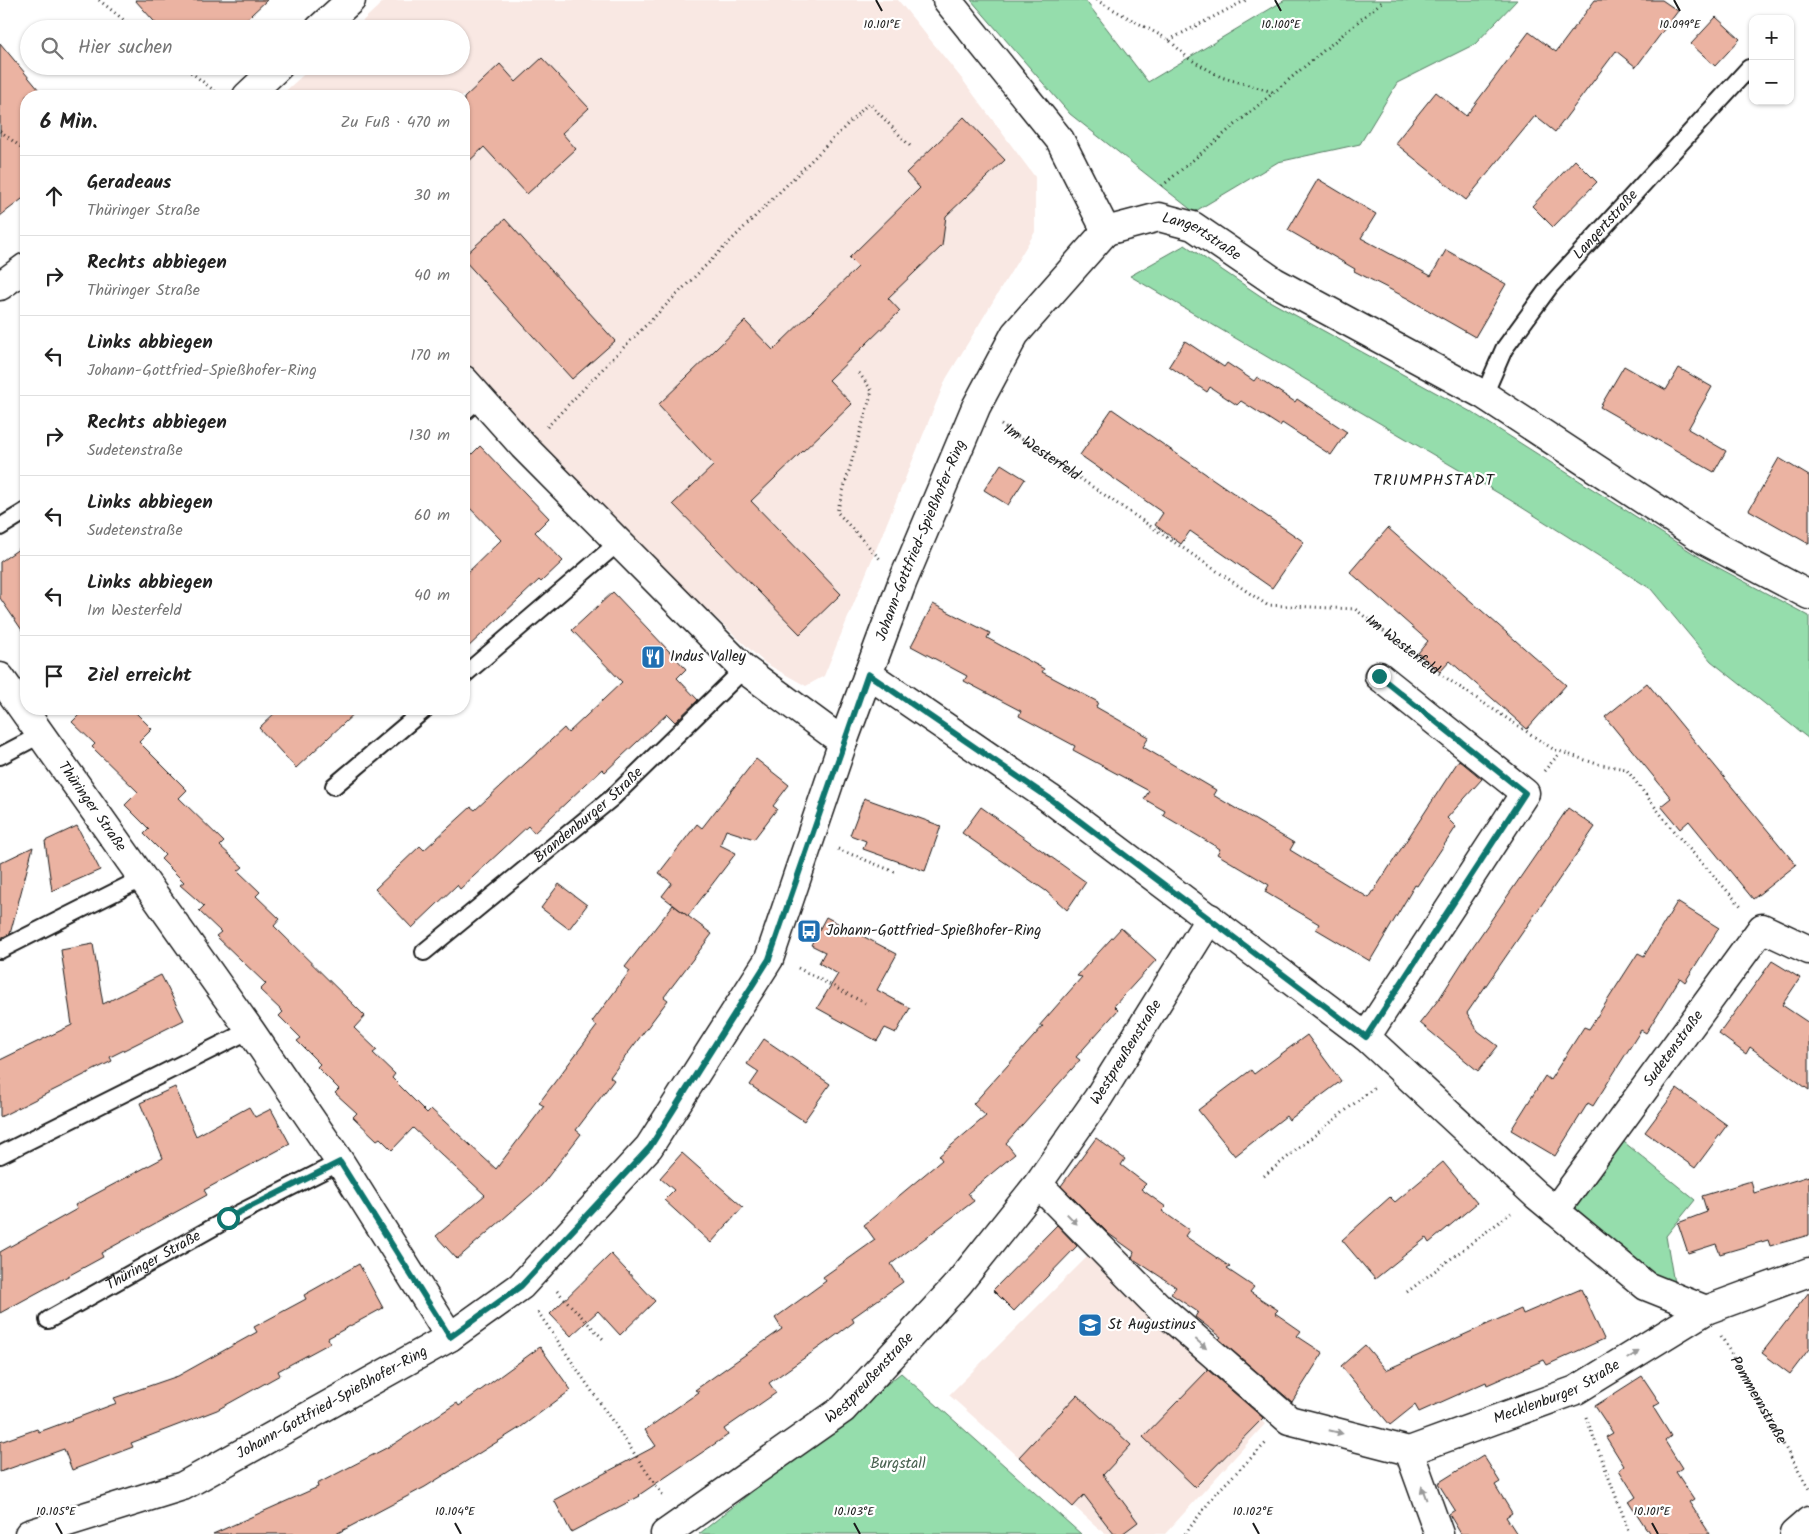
<!DOCTYPE html>
<html lang="de">
<meta charset="utf-8">
<style>
:root{--surface:#fff;--page:#f6f6f6;--text:#222;--muted:#767676;--line:#e0e0e0}
body{margin:0;font-family:Kalam,sans-serif;background:var(--page);color:var(--text)}
.controls{position:absolute;right:15px;top:15px;display:grid;overflow:hidden;border-radius:10px;box-shadow:0 1px 4px #0004}
.controls button{width:45px;height:45px;display:grid;place-items:center;padding:0;border:0;border-bottom:1px solid var(--line);background:var(--surface);color:var(--text);font:25px sans-serif}
.stop{position:absolute;width:15px;height:15px;margin:-11px;border:4px solid #0f766e;border-radius:50%;background:#fff}
.stop.end{background:#0f766e;border-color:#fff;box-shadow:0 1px 5px #0008}
.list{margin:0;padding:0;list-style:none}
h2{display:flex;justify-content:space-between;align-items:center;height:65px;margin:0;padding:0 20px;font-size:21px}
h2 small{font-size:16px;font-weight:400;color:var(--muted)}
.list li{display:grid;grid-template-columns:32px 1fr auto;gap:15px;align-items:center;box-sizing:border-box;height:80px;padding:0 20px;border-top:1px solid var(--line)}
.list b{display:block;font-size:19px;white-space:nowrap}
.list p{margin:0;font-size:16px;white-space:nowrap;color:var(--muted)}
.list em{font-size:16px;font-style:normal;color:var(--muted)}
.icon{flex:none;width:28px;height:28px;fill:none;stroke:currentColor;stroke-width:2;stroke-linecap:round;stroke-linejoin:round}
.map{position:relative;flex:none;width:1809px;height:1534px;overflow:hidden}
.search{position:absolute;background:var(--surface);box-shadow:0 1px 4px #0004;left:20px;top:20px;width:450px;height:55px;display:flex;align-items:center;gap:12px;box-sizing:border-box;padding:0 18px;border-radius:28px;color:var(--muted);font-size:19px}
.panel{position:absolute;background:var(--surface);box-shadow:0 1px 4px #0004;left:20px;top:90px;width:450px;height:625px;border-radius:20px}
.map>svg:first-child{display:block}
</style>
<div class="map">
<svg width="1809" height="1534" viewBox="0 0 1809 1534">
<rect width="100%" height="100%" fill="#fff"/>
<filter id="ink" filterUnits="userSpaceOnUse"><feTurbulence type="fractalNoise" baseFrequency=".02" numOctaves="2"/><feDisplacementMap in="SourceGraphic" scale="10" xChannelSelector="R" yChannelSelector="G"/><feConvolveMatrix kernelMatrix="1 2 1 2 8 2 1 2 1" color-interpolation-filters="sRGB"/></filter>
<g filter="url(#ink)">
<g fill="#f9e8e3">
<polygon points="385,0 898,0 962,79 1035,177 1035,232 946,379 824,676 806,686 765,663 634,543 538,447 464,362 464,96 280,96 313,66 461,66 461,29 354,29"/>
<polygon points="1088,1256 1265,1424 1165,1534 1105,1534 949,1395"/>
</g>
<g fill="#95ddac" stroke="#587c64">
<polygon points="971,0 1085,0 1148,82 1285,0 1517,0 1475,44 1397,83 1360,144 1278,162 1194,212 1070,114"/>
<polygon points="1185,245 1262,297 1473,413 1704,560 1809,616 1809,739 1711,661 1651,589 1510,500 1130,276"/>
<polygon points="1619,1138 1695,1200 1666,1236 1675,1289 1648,1279 1564,1210"/>
<polygon points="901,1373 1081,1534 699,1534 719,1518"/>
</g>
<g fill="#ebb3a2" stroke="#1c1c1c">
<polygon points="135,0 267,0 236,29 161,29"/>
<polygon points="1595,0 1662,0 1678,11 1636,67 1616,51 1555,132 1535,116 1466,200 1395,143 1436,92 1466,116 1529,32 1556,52"/>
<polygon points="1716,17 1740,39 1715,66 1691,44"/>
<polygon points="0,43 44,96 26,96 26,196 0,216"/>
<polygon points="542,58 589,108 562,133 576,149 527,194 484,147 464,166 464,98 500,64 516,82"/>
<polygon points="964,117 1005,160 946,216 942,246 888,298 900,311 829,380 852,404 751,501 841,594 800,634 673,504 714,465 658,405 745,321 773,350 858,267 849,258 920,188 906,173"/>
<polygon points="1575,160 1597,182 1553,227 1532,206"/>
<polygon points="1318,179 1376,214 1361,238 1431,276 1446,250 1506,284 1475,337 1407,298 1354,271 1355,269 1288,230"/>
<polygon points="505,219 615,341 572,379 464,260 464,256"/>
<polygon points="1185,341 1224,367 1227,363 1254,381 1257,377 1295,402 1297,399 1347,432 1331,455 1282,423 1280,426 1241,401 1237,405 1210,387 1207,392 1169,366"/>
<polygon points="1624,366 1666,390 1679,368 1712,387 1688,429 1726,451 1714,472 1600,407"/>
<polygon points="1112,409 1304,542 1272,588 1190,531 1181,544 1155,525 1163,513 1080,455"/>
<polygon points="480,446 549,518 535,532 563,561 541,582 539,580 464,651 464,576 501,540 464,502 464,462"/>
<polygon points="1779,458 1809,476 1809,544 1749,510"/>
<polygon points="1001,464 1025,479 1008,505 984,490"/>
<polygon points="1388,528 1566,685 1527,729 1450,661 1440,672 1418,653 1428,641 1350,572"/>
<polygon points="26,544 26,636 0,598 0,562"/>
<polygon points="613,592 686,669 677,678 698,700 675,722 667,714 605,772 602,769 534,833 528,826 460,889 457,885 412,928 375,889 420,846 424,850 471,807 475,810 564,728 568,733 622,682 572,630"/>
<polygon points="933,604 990,633 987,638 1044,669 1042,672 1098,702 1096,707 1149,737 1143,747 1216,790 1213,795 1294,843 1290,850 1369,898 1459,760 1482,779 1447,818 1456,827 1417,886 1415,885 1370,961 1316,929 1319,924 1265,892 1269,885 1217,854 1220,849 1163,815 1165,811 1144,799 1149,791 1073,750 1075,746 1019,716 1021,711 964,681 967,676 911,646"/>
<polygon points="1647,683 1796,865 1753,899 1689,821 1680,829 1661,806 1671,798 1605,717"/>
<polygon points="85,709 132,709 152,729 139,742 187,790 179,798 224,842 220,846 243,867 238,871 260,892 256,896 280,919 274,926 365,1016 354,1028 377,1050 373,1053 395,1074 392,1078 427,1113 431,1109 496,1169 544,1106 539,1103 597,1026 592,1022 630,971 625,967 673,905 712,934 664,997 668,1000 610,1077 614,1080 576,1130 581,1134 541,1186 457,1259 436,1236 485,1195 413,1128 392,1150 380,1138 377,1140 353,1117 357,1113 335,1093 339,1089 317,1067 320,1064 297,1041 301,1038 279,1016 283,1012 260,990 266,984 216,936 221,932 199,911 204,906 180,885 184,882 161,859 165,855 144,834 149,829 125,805 138,792 92,747 95,744 72,722"/>
<polygon points="279,709 359,709 296,768 259,728"/>
<polygon points="756,759 789,785 773,806 777,809 754,839 726,830 720,845 736,853 688,916 662,896 672,883 659,873 697,824 702,828"/>
<polygon points="864,798 941,826 925,871 863,849 866,841 850,835"/>
<polygon points="981,807 1086,882 1067,910 1046,891 962,833"/>
<polygon points="1568,808 1595,827 1467,1013 1478,1031 1498,1046 1478,1071 1420,1023 1439,999 1467,955"/>
<polygon points="77,826 100,870 52,891 45,841"/>
<polygon points="33,847 10,934 0,938 0,863"/>
<polygon points="559,884 587,905 569,929 541,908"/>
<polygon points="1677,902 1719,928 1685,982 1680,978 1646,1033 1641,1030 1593,1106 1588,1103 1555,1156 1511,1130 1545,1076 1550,1080 1584,1027 1589,1029 1638,953 1644,956"/>
<polygon points="826,917 897,954 877,990 910,1008 896,1033 885,1028 877,1041 817,1008 838,974 819,963 825,952 811,945"/>
<polygon points="1121,928 1156,960 1114,1006 1118,1010 1076,1057 1080,1060 1006,1143 1015,1154 968,1193 974,1201 891,1264 903,1282 852,1318 854,1322 831,1339 769,1383 776,1393 724,1429 728,1435 639,1495 640,1496 571,1532 554,1500 656,1446 645,1430 699,1392 695,1390 782,1329 775,1318 826,1281 823,1277 875,1240 864,1225 942,1160 939,1156 986,1116 973,1104 1043,1026 1039,1026 1082,977 1077,976"/>
<polygon points="93,944 103,1004 161,975 184,1020 110,1057 112,1061 0,1117 0,1060 72,1025 61,950"/>
<polygon points="1772,961 1800,978 1782,1005 1809,1023 1809,1090 1750,1047 1746,1054 1719,1034"/>
<polygon points="1307,1035 1341,1081 1289,1120 1286,1116 1235,1156 1198,1110 1251,1070 1254,1074"/>
<polygon points="764,1039 830,1084 804,1121 750,1085 759,1072 747,1064"/>
<polygon points="175,1087 196,1136 249,1107 255,1117 271,1109 290,1144 204,1190 207,1195 101,1253 103,1257 0,1313 0,1252 77,1209 75,1205 163,1158 140,1103"/>
<polygon points="1677,1089 1727,1125 1695,1168 1645,1132"/>
<polygon points="1096,1138 1125,1159 1121,1165 1146,1184 1141,1189 1166,1207 1162,1211 1189,1230 1185,1236 1230,1267 1227,1269 1254,1287 1250,1292 1278,1310 1275,1313 1301,1331 1297,1336 1323,1353 1292,1402 1219,1339 1221,1337 1195,1317 1198,1312 1171,1294 1176,1287 1132,1258 1134,1252 1109,1234 1061,1186"/>
<polygon points="682,1153 743,1207 711,1243 664,1200 674,1190 660,1178"/>
<polygon points="1443,1162 1477,1203 1429,1243 1426,1238 1375,1279 1342,1240 1390,1197 1395,1202"/>
<polygon points="1809,1176 1809,1235 1770,1246 1768,1240 1720,1254 1716,1244 1688,1253 1678,1223 1707,1212 1702,1196 1751,1181 1754,1193"/>
<polygon points="1057,1225 1077,1246 1014,1311 993,1290"/>
<polygon points="611,1254 655,1301 620,1335 598,1311 571,1336 550,1314"/>
<polygon points="359,1264 383,1308 328,1338 330,1343 278,1371 280,1375 217,1410 131,1443 133,1447 72,1470 64,1449 0,1472 0,1442 37,1429 39,1432 117,1403 114,1398 178,1376 257,1332 254,1327 306,1299 304,1295"/>
<polygon points="1581,1289 1604,1339 1547,1365 1544,1360 1487,1385 1486,1382 1419,1412 1415,1405 1390,1425 1341,1366 1365,1345 1386,1370 1521,1309 1523,1314"/>
<polygon points="1809,1292 1809,1349 1790,1374 1762,1353"/>
<polygon points="540,1347 571,1390 521,1427 425,1487 336,1534 213,1534 318,1487 317,1484 394,1444 457,1403 459,1406"/>
<polygon points="1208,1370 1263,1418 1195,1487 1143,1437"/>
<polygon points="1642,1376 1660,1403 1653,1407 1671,1436 1665,1441 1682,1468 1676,1472 1694,1499 1689,1502 1710,1534 1650,1534 1629,1502 1636,1497 1619,1470 1624,1466 1606,1437 1613,1433 1595,1406"/>
<polygon points="1077,1395 1131,1445 1103,1475 1138,1522 1122,1534 1114,1534 1084,1495 1073,1507 1019,1457"/>
<polygon points="1483,1455 1500,1482 1495,1485 1512,1513 1506,1517 1517,1534 1461,1534 1449,1514 1455,1510 1438,1483"/>
</g>
<g fill="none" stroke-linecap="round" stroke-linejoin="round">
<g stroke="#1c1c1c" stroke-width="20">
<g id="lane">
<path id="s3" d="M 1484,395 L 1504,349 L 1550,286 L 1749,68"/>
<polyline points="464,412 480,398"/>
<polyline points="0,527 26,511"/>
<polyline points="464,675 619,542"/>
<polyline points="0,756 40,735"/>
<polyline points="334,786 425,709"/>
<polyline points="0,950 143,878"/>
<path id="s4" d="M 424,952 L 612,798 L 744,669"/>
<polyline points="0,1155 250,1030"/>
<path id="s5" d="M 48,1320 L 228,1219 L 340,1162"/>
</g>
</g>
<g stroke="#1c1c1c" stroke-width="31">
<g id="street">
<polyline points="947,0 1060,140 1106,231"/>
<polyline points="319,29 351,0"/>
<polyline points="247,96 279,66"/>
<path id="s6" d="M 1106,231 L 1159,217 L 1193,226 L 1275,282 L 1484,395 L 1706,541 L 1809,595"/>
<polyline points="0,286 26,267"/>
<polyline points="464,380 523,446 744,669 843,742"/>
<polyline points="868,674 1049,798 1366,1037 1536,1195 1646,1286 1706,1310"/>
<path id="s7" d="M 0,677 L 250,1030 L 340,1162 L 450,1337"/>
<polyline points="1366,1037 1525,793 1379,676"/>
<path id="s8" d="M 1038,1184 L 1158,1306 L 1289,1420 L 1409,1451 L 1576,1390 L 1706,1310 L 1809,1272"/>
<path id="s9" d="M 1555,1211 L 1762,928 L 1809,950"/>
<polyline points="1409,1451 1439,1534"/>
<path id="s10" d="M 29,1534 L 183,1486 L 450,1337 L 521,1286 L 649,1147 L 769,959 L 843,742 L 902,583 L 976,407 L 1015,334 L 1106,231"/>
<path id="s11" d="M 665,1534 L 843,1409 L 958,1284 L 1038,1184 L 1098,1098 L 1210,918"/>
<polyline points="1794,1534 1809,1521"/>
</g>
</g>
<g stroke="#1c1c1c" stroke-width="3" stroke-dasharray="1 4" stroke-linecap="butt">
<polyline points="99,0 135,29"/>
<polyline points="1096,0 1169,40 1188,58 1221,77 1273,92"/>
<polyline points="1169,40 1246,0"/>
<polyline points="183,66 217,93"/>
<polyline points="0,131 26,151"/>
<polyline points="1162,186 1384,0"/>
<polyline points="859,373 872,391 837,512 880,559"/>
<path id="s1" d="M 1001,425 L 1267,605 L 1355,609 L 1431,668 L 1553,749 L 1597,764 L 1626,769 L 1675,833 L 1741,906"/>
<polyline points="547,427 615,356 869,103 911,147"/>
<polyline points="1544,771 1560,753"/>
<polyline points="838,849 895,872"/>
<polyline points="798,968 865,1003"/>
<polyline points="1264,1176 1376,1086"/>
<polyline points="557,1291 605,1341"/>
<polyline points="1407,1292 1511,1213"/>
<polyline points="538,1312 664,1497"/>
<path id="s2" d="M 1721,1336 L 1809,1489"/>
<polyline points="1586,1417 1630,1534"/>
<polyline points="1185,1534 1216,1493 1267,1442"/>
</g>
<use href="#lane" stroke="#fff" stroke-width="16"/>
<use href="#street" stroke="#fff" stroke-width="28"/>
</g>
<defs><path id="oneway-solid" d="M-6-.8H1V-3.2L6.5 0L1 3.2V.8H-6Z" transform="scale(1.25)"/></defs>
<g fill="#999">
<use href="#oneway-solid" transform="translate(1072 1219) rotate(46)"/>
<use href="#oneway-solid" transform="translate(1201 1344) rotate(41)"/>
<use href="#oneway-solid" transform="translate(1633 1355) rotate(-32)"/>
<use href="#oneway-solid" transform="translate(1336 1432) rotate(14)"/>
<use href="#oneway-solid" transform="translate(1424 1493) rotate(-110)"/>
</g>
</g>
<g fill="none" stroke-linecap="round" stroke-linejoin="round" filter="url(#ink)">
<polyline stroke="#0f766e" stroke-width="6" points="228,1218 340,1162 450,1337 521,1286 650,1147 769,959 868,674 1049,798 1366,1037 1525,793 1379,676"/>
</g>
<path fill="none" stroke="#1c1c1c" stroke-width="2" d="M 876,0 L 882,11M 1275,0 L 1281,11M 1674,0 L 1680,11M 56,1523 L 62,1534M 455,1523 L 461,1534M 854,1523 L 860,1534M 1253,1523 L 1259,1534M 1652,1523 L 1658,1534"/>
<defs>
<g id="restaurant-square" transform="scale(1.25)"><rect x="-9" y="-9" width="18" height="18" rx="4" fill="#1f6fb2" stroke="#fff"/><path d="M-5-6h1v4h1v-4h1v4h1v-4h1v5L-1.5 .5V6h-2V.5L-5-1ZM5-6V6H3V1.5H1.5Q1.5-4 5-6Z" fill="#fff"/></g>
<g id="bus-square" transform="scale(1.25)"><rect x="-9" y="-9" width="18" height="18" rx="4" fill="#1f6fb2" stroke="#fff"/><path d="M-5-6H5V4H4V6H2V4H-2V6H-4V4H-5ZM-3.5-4V0h7V-4ZM-3.5 1.2v1.5H-2V1.2ZM2 1.2v1.5H3.5V1.2Z" fill="#fff"/></g>
<g id="school-square" transform="scale(1.25)"><rect x="-9" y="-9" width="18" height="18" rx="4" fill="#1f6fb2" stroke="#fff"/><path d="M0-5L7-2L0 1L-7-2ZM-4 1L0 2.5L4 1V4Q0 6-4 4Z" fill="#fff"/></g>
</defs>
<g fill-rule="evenodd">
<use href="#restaurant-square" x="653" y="657"/>
<use href="#bus-square" x="809" y="931"/>
<use href="#school-square" x="1090" y="1325"/>
</g>
<g text-anchor="middle" dominant-baseline="central" stroke-width="4.5" stroke-linejoin="round" paint-order="stroke">
<g font-size="15" fill="#1c1c1c" stroke="#fff">
<text stroke="none"><textPath href="#s3" startOffset="211">Langertstraße</textPath></text>
<text stroke="none"><textPath href="#s6" startOffset="102">Langertstraße</textPath></text>
<text stroke="none"><textPath href="#s1" startOffset="49">Im Westerfeld</textPath></text>
<text stroke="none"><textPath href="#s10" startOffset="1412">Johann-Gottfried-Spießhofer-Ring</textPath></text>
<text stroke="none"><textPath href="#s1" startOffset="469">Im Westerfeld</textPath></text>
<text stroke="none"><textPath href="#s7" startOffset="159">Thüringer Straße</textPath></text>
<text stroke="none"><textPath href="#s4" startOffset="214">Brandenburger Straße</textPath></text>
<text stroke="none"><textPath href="#s9" startOffset="201">Sudetenstraße</textPath></text>
<text stroke="none"><textPath href="#s11" startOffset="674">Westpreußenstraße</textPath></text>
<text stroke="none"><textPath href="#s5" startOffset="121">Thüringer Straße</textPath></text>
<text stroke="none"><textPath href="#s11" startOffset="258">Westpreußenstraße</textPath></text>
<text stroke="none"><textPath href="#s8" startOffset="628">Mecklenburger Straße</textPath></text>
<text stroke="none"><textPath href="#s2" startOffset="74">Pommernstraße</textPath></text>
<text stroke="none"><textPath href="#s10" startOffset="332">Johann-Gottfried-Spießhofer-Ring</textPath></text>
</g>
<g font-size="15" fill="#1c1c1c" stroke="#fff" text-anchor="start">
<text x="670" y="657">Indus Valley</text>
<text x="826" y="931">Johann-Gottfried-Spießhofer-Ring</text>
<text x="1108" y="1325">St Augustinus</text>
</g>
<g font-size="15" fill="#46604e" stroke="#fff">
<text x="898" y="1464">Burgstall</text>
</g>
<g font-size="16" letter-spacing="1" fill="#1c1c1c" stroke="#fff">
<text x="1434" y="480">TRIUMPHSTADT</text>
</g>
</g>
<g font-size="12" text-anchor="middle" fill="#1c1c1c" stroke="#fff" stroke-width="4.5" stroke-linejoin="round" paint-order="stroke">
<text x="1680" y="28">10.099°E</text>
<text x="882" y="28">10.101°E</text>
<text x="1281" y="28">10.100°E</text>
<text x="56" y="1515">10.105°E</text>
<text x="455" y="1515">10.104°E</text>
<text x="854" y="1515">10.103°E</text>
<text x="1253" y="1515">10.102°E</text>
<text x="1652" y="1515">10.101°E</text>
</g>
</svg>
<div class="controls">
<button>+</button>
<button>−</button>
</div>
<div class="stop" style="left:228px;top:1218px"></div>
<div class="stop end" style="left:1379px;top:676px"></div>
<div class="search"><svg class="icon" aria-label="search" viewBox="0 0 24 24"><circle cx="10" cy="10" r="6"/><path d="M15 15l6 6"/></svg>Hier suchen</div>
<section class="panel">
<h2>6 Min.<small>Zu Fuß · 470 m</small></h2>
<ul class="list">
<li><svg class="icon" aria-label="ahead" viewBox="0 0 24 24"><path d="M12 20V5M6 11l6-6 6 6"/></svg><div><b>Geradeaus</b><p>Thüringer Straße</p></div><em>30 m</em></li>
<li><svg class="icon" aria-label="right" viewBox="0 0 24 24"><path d="M7 20v-9h11M14 6l5 5-5 5"/></svg><div><b>Rechts abbiegen</b><p>Thüringer Straße</p></div><em>40 m</em></li>
<li><svg class="icon" aria-label="left" viewBox="0 0 24 24"><path d="M17 20v-9H6M10 6l-5 5 5 5"/></svg><div><b>Links abbiegen</b><p>Johann-Gottfried-Spießhofer-Ring</p></div><em>170 m</em></li>
<li><svg class="icon" aria-label="right" viewBox="0 0 24 24"><path d="M7 20v-9h11M14 6l5 5-5 5"/></svg><div><b>Rechts abbiegen</b><p>Sudetenstraße</p></div><em>130 m</em></li>
<li><svg class="icon" aria-label="left" viewBox="0 0 24 24"><path d="M17 20v-9H6M10 6l-5 5 5 5"/></svg><div><b>Links abbiegen</b><p>Sudetenstraße</p></div><em>60 m</em></li>
<li><svg class="icon" aria-label="left" viewBox="0 0 24 24"><path d="M17 20v-9H6M10 6l-5 5 5 5"/></svg><div><b>Links abbiegen</b><p>Im Westerfeld</p></div><em>40 m</em></li>
<li><svg class="icon" aria-label="arrive" viewBox="0 0 24 24"><path d="M6 21V4h12l-3 4 3 4H6"/></svg><div><b>Ziel erreicht</b></div></li>
</ul>
</section>
</div>
